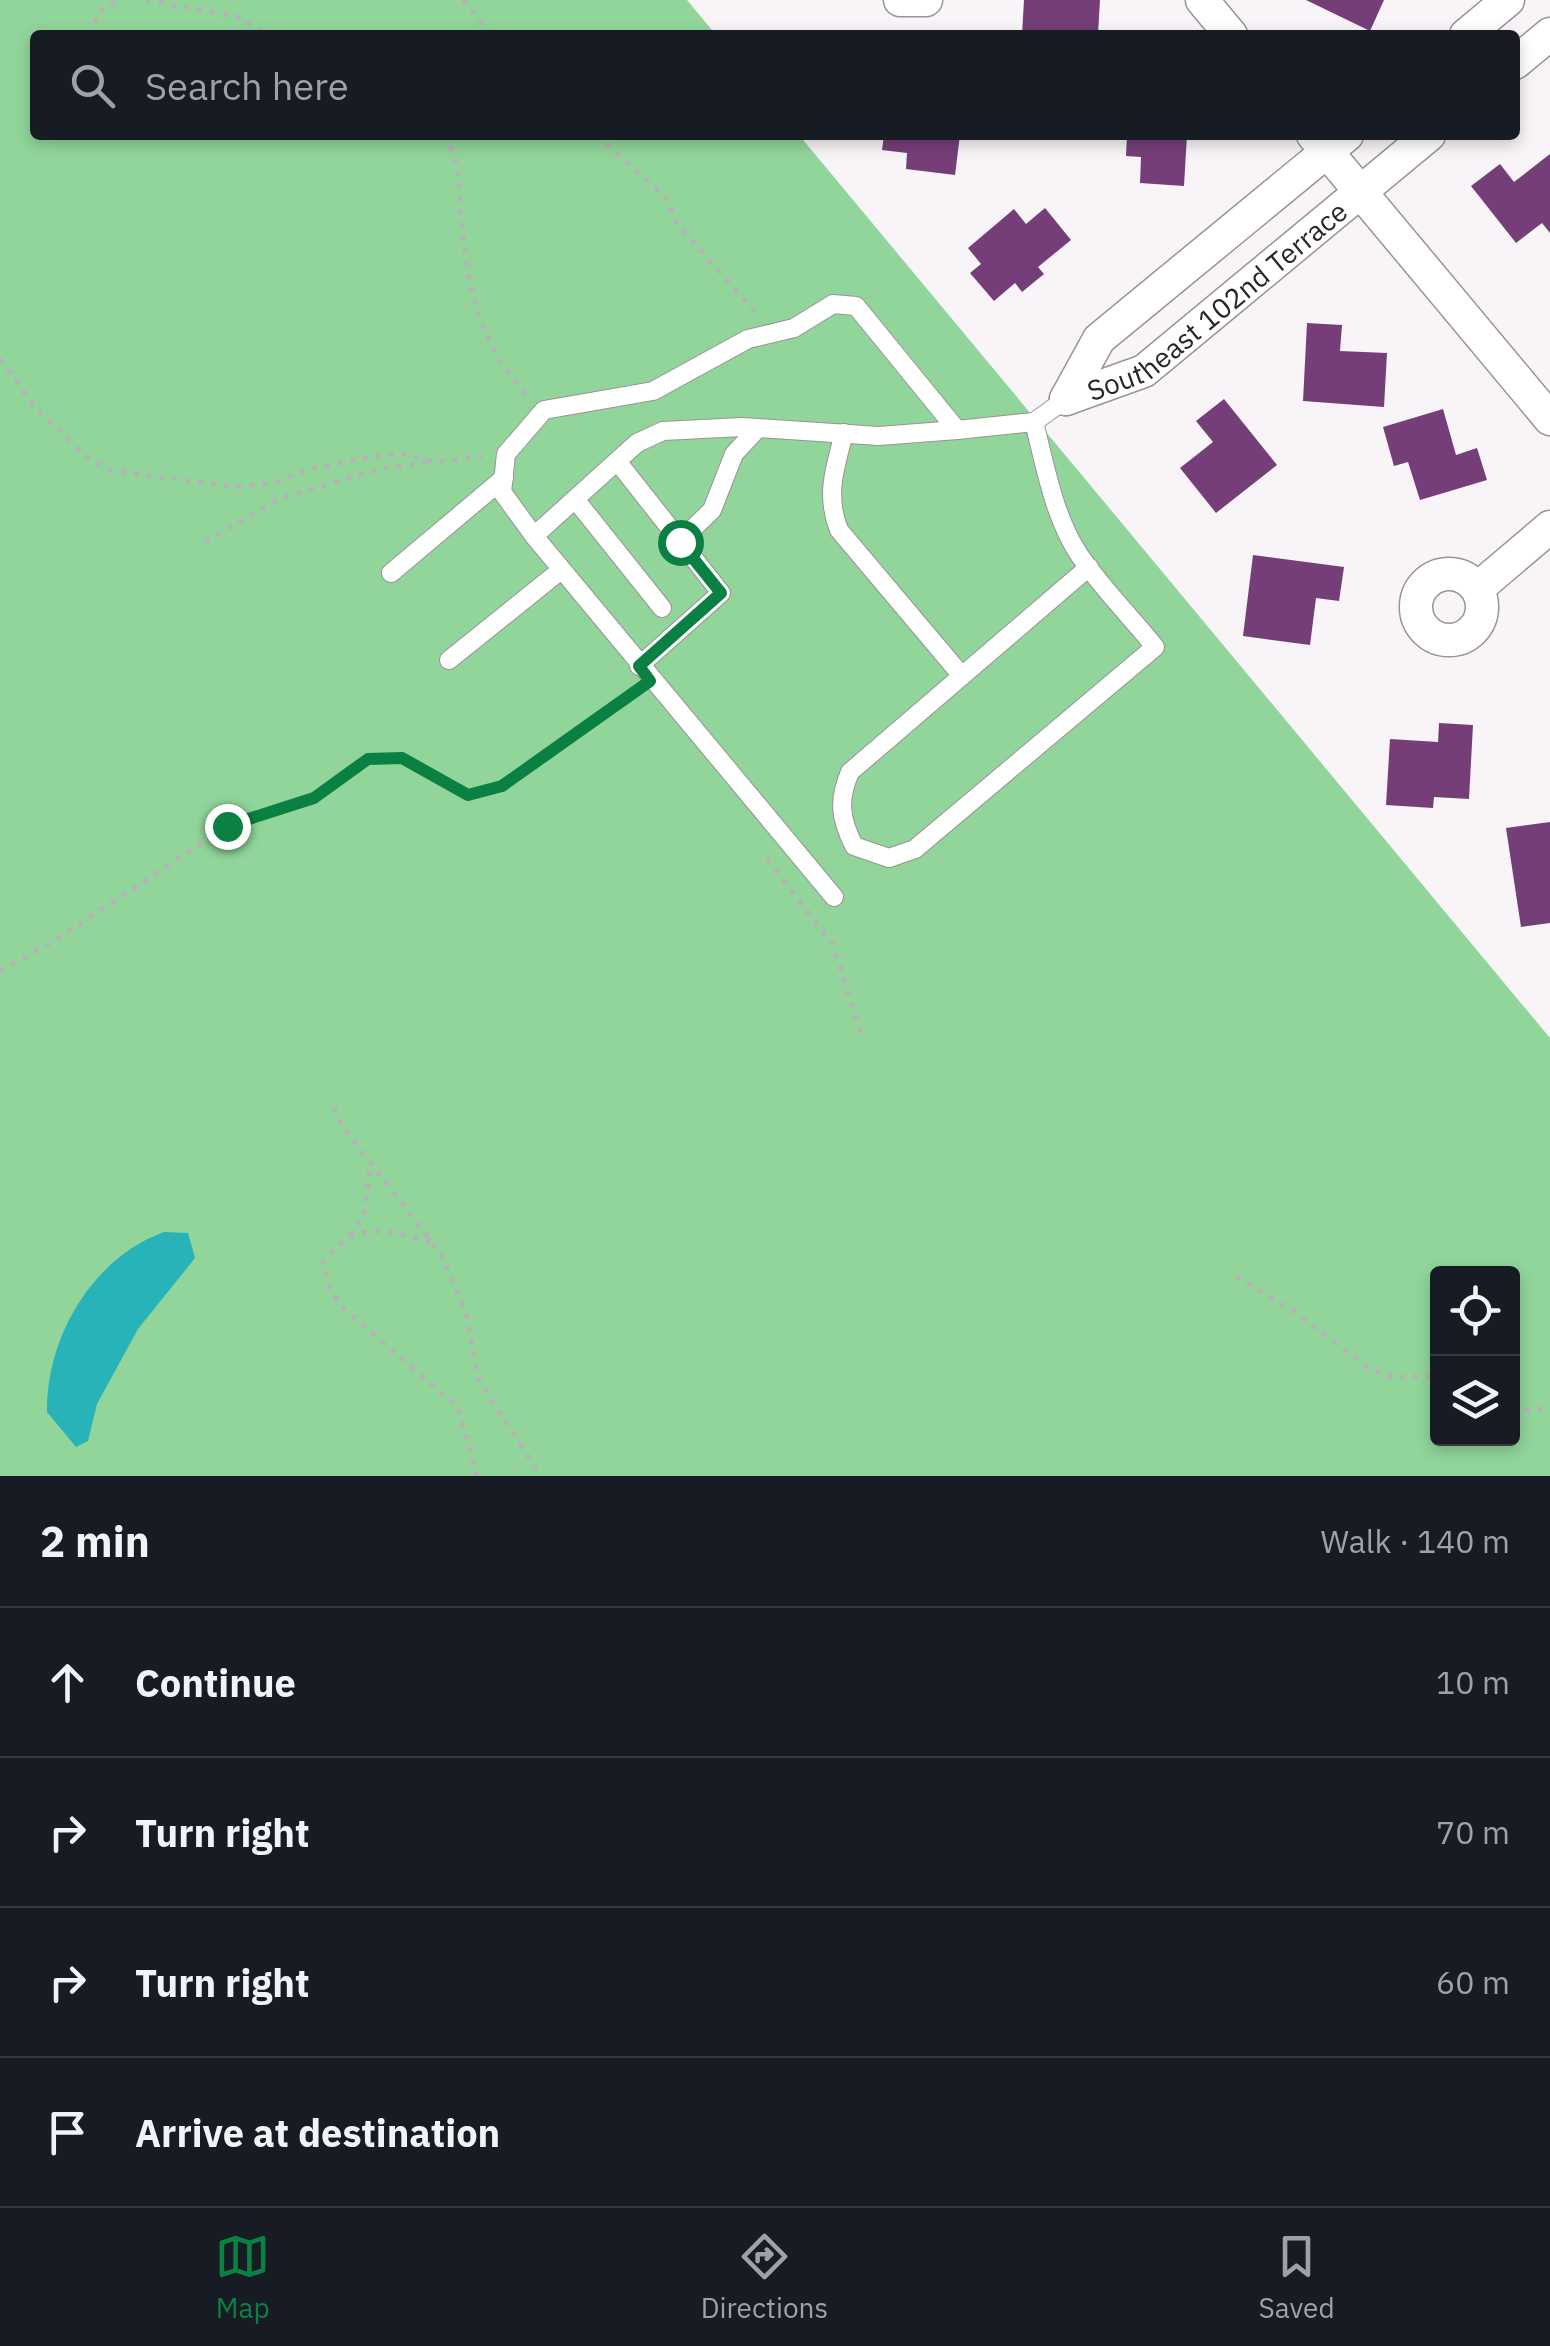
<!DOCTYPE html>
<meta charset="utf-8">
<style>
:root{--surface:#171b24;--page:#20242c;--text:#f1f3f6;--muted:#9ea1a6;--line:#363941;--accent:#0b8043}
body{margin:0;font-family:"IBM Plex Sans",sans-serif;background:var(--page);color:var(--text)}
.controls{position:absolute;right:30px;bottom:30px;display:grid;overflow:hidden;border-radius:10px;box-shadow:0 5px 15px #0003}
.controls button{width:90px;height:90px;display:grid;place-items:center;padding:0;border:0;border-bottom:2px solid var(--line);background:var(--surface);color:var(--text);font:50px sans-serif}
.stop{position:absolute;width:30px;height:30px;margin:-22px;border:8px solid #0b8043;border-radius:50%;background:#fff}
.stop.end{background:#0b8043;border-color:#fff;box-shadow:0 2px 10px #0008}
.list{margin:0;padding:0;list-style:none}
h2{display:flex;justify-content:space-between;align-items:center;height:130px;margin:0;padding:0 40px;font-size:42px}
h2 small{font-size:32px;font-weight:400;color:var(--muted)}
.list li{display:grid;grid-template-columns:65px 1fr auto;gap:30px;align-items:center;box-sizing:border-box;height:150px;padding:0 40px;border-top:2px solid var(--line)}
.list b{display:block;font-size:38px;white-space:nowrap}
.list em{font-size:32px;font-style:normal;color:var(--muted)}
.icon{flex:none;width:55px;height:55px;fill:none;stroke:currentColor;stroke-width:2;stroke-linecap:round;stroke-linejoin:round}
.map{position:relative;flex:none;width:1550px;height:1476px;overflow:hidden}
.search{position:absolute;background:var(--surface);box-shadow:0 5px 15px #0003;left:30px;right:30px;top:30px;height:110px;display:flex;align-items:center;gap:25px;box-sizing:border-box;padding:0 35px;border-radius:10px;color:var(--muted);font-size:38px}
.sheet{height:730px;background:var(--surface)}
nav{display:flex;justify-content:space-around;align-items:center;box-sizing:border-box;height:140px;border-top:2px solid var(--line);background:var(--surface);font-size:28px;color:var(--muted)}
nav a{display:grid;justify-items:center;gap:5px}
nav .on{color:var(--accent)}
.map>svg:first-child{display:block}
</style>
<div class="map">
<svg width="1550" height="1476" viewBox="0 0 1550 1476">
<rect width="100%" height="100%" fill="#f8f4f8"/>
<path fill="#91d59b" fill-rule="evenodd" d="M 0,0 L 687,0 L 716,35 L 35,35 L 35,135 L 799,135 L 1550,1038 L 1550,1476 L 0,1476 ZM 1438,1274 L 1512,1274 L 1512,1438 L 1438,1438 Z"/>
<path fill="#28b3b8" d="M 164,1232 L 188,1233 L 195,1258 L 138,1329 L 97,1404 L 88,1441 L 76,1447 L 47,1412 C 46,1338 92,1258 164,1232 Z"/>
<g fill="#763e78">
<polygon points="1024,0 1100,0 1098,35 1022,35"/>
<polygon points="1306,0 1384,0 1370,31"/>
<polygon points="884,135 960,135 955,175 906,169 907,153 882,150"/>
<polygon points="1127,135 1187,135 1184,186 1140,183 1141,157 1126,156"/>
<polygon points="1550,154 1550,233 1542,223 1516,243 1471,186 1500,164 1514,182"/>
<polygon points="1045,208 1071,240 1038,267 1044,274 1022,292 1015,283 994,301 970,273 981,264 968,248 1014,209 1026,224"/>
<polygon points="1307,323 1342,325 1340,351 1387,353 1384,407 1303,401"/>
<polygon points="1224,399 1277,465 1216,513 1180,468 1213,442 1196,421"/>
<polygon points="1443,409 1456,455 1477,448 1487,480 1420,500 1408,462 1394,466 1383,427"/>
<polygon points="1253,555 1344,567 1339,601 1316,598 1310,645 1243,636"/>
<polygon points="1439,723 1473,725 1469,799 1434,797 1433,808 1386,805 1390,739 1438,742"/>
<polygon points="1550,822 1550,923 1521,927 1506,828"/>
</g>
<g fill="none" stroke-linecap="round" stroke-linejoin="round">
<g stroke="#989497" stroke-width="20">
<g id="service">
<path d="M 1034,422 C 1045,465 1054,518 1080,556 C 1102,588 1131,617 1155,647 L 915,849 L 889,858 L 854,846 C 840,818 838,800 850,772 L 1089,567"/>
<path d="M 844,433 C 835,468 825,495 839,530 L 962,676"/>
<polyline points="617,461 721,593 639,666"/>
<polyline points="575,499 662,608"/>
<polyline points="534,536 637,443 663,431 742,427 879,436 957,430 1034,422 1066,399"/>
<polyline points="679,542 712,510 734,454 758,428"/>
<polyline points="391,573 504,478"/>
<polyline points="449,660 561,570"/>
<polyline points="834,897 534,536 502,492 506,454 544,410 653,391 748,339 794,328 833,304 856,306 957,430"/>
</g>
</g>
<g stroke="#989497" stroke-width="35">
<g id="minor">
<polyline points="900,0 926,0"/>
<polyline points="1202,0 1231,35"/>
<polyline points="1466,35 1508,0"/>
<polyline points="1515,63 1550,34"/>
<polyline points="1313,135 1550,419"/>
<path id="s1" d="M 1066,399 L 1144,371 L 1429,135"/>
<polyline points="1066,399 1099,339 1347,135"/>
<circle cx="1449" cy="607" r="33"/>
<polyline points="1477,589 1550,527"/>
</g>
</g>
<g stroke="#b6b3b6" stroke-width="5" stroke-dasharray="5 8" stroke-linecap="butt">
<polyline points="146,0 238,17 268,35"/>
<polyline points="463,0 492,35"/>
<polyline points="90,35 99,12 118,0"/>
<path d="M 443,135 C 464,167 457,181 461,216 C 468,287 477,340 526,395"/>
<polyline points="597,135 667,199 677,223 754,311"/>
<polyline points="0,359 35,407 90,460 114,471 238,487 276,482 310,469 382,455 404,454 434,462 482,456"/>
<polyline points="205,542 280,498 385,468 431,462"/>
<polyline points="767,859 833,945 861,1034"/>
<polyline points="0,971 54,941 227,826 314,798 367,759 403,758 468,795 502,786 636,691"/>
<polyline points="334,1107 342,1126 441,1254 467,1317 479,1381 541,1476"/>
<polyline points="349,1235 364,1217 370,1167"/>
<path d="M 431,1241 C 382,1231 358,1218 323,1262 L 329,1287 L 342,1307 L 458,1407 L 477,1476"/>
<polyline points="1236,1276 1295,1312 1369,1369 1393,1377 1438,1376"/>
<polyline points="1512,1406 1524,1410 1550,1408"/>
</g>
<use href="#service" stroke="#fff" stroke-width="18"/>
<use href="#minor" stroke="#fff" stroke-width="32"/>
</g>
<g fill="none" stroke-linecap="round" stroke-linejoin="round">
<polyline stroke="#0b8043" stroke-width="12" points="227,826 314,798 368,759 402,758 468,795 502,786 650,681 639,666 721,593 680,542"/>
</g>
<g text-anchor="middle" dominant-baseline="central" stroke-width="10" stroke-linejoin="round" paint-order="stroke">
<g font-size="28" fill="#282728" stroke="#f8f4f8">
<text stroke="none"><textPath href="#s1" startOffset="182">Southeast 102nd Terrace</textPath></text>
</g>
</g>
</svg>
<div class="controls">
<button><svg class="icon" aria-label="locate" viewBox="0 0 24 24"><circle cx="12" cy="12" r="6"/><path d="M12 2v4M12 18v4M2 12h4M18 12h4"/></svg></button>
<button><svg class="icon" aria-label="layers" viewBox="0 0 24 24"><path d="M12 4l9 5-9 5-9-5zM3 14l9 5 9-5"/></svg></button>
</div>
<div class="stop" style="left:680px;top:542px"></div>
<div class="stop end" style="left:227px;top:826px"></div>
<div class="search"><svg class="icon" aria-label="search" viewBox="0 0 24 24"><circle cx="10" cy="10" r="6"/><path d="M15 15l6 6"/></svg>Search here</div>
</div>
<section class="sheet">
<h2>2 min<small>Walk · 140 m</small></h2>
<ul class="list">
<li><svg class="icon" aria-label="ahead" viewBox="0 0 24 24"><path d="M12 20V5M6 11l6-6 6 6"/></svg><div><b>Continue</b></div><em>10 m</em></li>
<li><svg class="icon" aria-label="right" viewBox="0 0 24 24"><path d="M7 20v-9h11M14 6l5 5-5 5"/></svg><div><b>Turn right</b></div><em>70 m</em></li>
<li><svg class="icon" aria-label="right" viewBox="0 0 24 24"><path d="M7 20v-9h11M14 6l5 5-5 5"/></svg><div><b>Turn right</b></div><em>60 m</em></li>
<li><svg class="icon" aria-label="arrive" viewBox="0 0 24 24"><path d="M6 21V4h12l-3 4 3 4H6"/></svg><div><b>Arrive at destination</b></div></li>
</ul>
</section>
<nav>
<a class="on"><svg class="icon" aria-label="map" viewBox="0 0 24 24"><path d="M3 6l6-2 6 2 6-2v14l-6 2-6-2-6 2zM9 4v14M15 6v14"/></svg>Map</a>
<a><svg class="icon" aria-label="directions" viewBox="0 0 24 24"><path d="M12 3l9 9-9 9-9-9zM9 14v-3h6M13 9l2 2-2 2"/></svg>Directions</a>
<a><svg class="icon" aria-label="saved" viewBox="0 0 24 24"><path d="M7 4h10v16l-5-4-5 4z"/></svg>Saved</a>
</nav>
